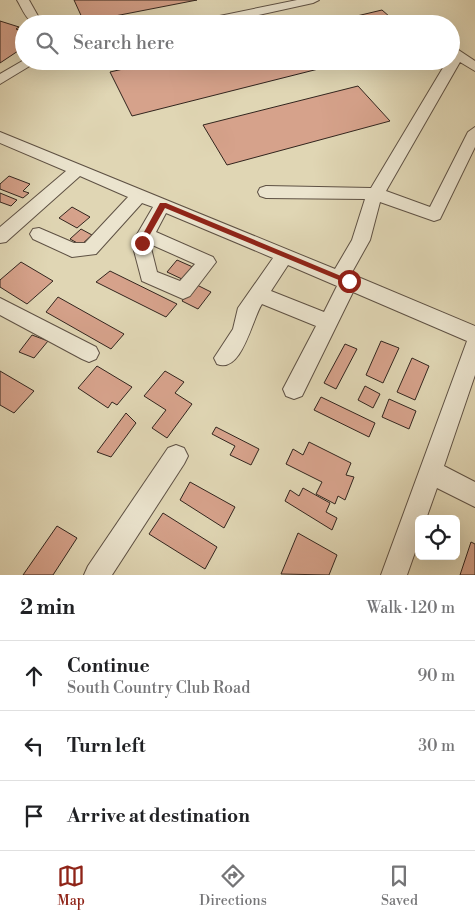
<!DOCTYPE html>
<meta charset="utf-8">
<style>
:root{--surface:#fff;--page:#f2f2f2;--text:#202124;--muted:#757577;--line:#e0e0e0;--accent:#8f2418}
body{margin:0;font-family:"Libre Bodoni",serif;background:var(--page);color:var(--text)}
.controls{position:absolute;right:15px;bottom:15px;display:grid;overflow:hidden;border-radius:8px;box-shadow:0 5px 20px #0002}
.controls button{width:45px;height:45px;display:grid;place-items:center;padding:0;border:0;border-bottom:1px solid var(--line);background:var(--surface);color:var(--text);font:25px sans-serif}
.stop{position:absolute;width:15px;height:15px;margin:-11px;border:4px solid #8f2418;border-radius:50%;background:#fff}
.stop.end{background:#8f2418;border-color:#fff;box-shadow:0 1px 5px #0008}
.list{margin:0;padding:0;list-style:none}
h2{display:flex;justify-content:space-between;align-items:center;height:65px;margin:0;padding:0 20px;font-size:21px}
h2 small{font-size:16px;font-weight:400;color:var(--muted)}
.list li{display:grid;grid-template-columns:32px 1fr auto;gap:15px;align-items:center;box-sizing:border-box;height:70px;padding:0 20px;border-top:1px solid var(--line)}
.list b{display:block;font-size:19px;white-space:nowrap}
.list p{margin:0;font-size:16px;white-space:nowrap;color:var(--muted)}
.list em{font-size:16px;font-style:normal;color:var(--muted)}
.icon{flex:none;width:28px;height:28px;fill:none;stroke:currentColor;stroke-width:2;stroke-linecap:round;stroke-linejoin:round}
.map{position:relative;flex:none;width:475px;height:575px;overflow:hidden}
.search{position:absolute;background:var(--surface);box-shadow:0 5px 20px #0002;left:15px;right:15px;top:15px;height:55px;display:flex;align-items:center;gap:12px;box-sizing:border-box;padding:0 18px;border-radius:28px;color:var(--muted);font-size:19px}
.sheet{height:275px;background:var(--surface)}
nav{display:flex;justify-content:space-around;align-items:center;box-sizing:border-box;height:70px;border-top:1px solid var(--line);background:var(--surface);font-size:14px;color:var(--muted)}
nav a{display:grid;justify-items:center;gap:2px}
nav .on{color:var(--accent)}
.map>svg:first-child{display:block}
</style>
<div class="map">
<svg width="475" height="575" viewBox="0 0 475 575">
<rect width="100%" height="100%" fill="#e0d6b4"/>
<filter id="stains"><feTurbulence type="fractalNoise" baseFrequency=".004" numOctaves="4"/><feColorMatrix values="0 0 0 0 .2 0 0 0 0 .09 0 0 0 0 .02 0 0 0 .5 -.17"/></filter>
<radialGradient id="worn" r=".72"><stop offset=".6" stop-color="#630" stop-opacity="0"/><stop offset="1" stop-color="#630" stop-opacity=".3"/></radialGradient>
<g fill="#d6a28b" stroke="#32251e">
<polygon points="74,0 197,0 84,22"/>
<polygon points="382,10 398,24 323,24"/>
<polygon points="0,21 19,27 16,29 24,32 24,47 0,63"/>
<polygon points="158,61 350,61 132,116 110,72"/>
<polygon points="358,86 390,121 227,165 203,125"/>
<polygon points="9,176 30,184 23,191 29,193 23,198 0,189 0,184"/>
<polygon points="0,193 17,200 11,206 0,202"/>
<polygon points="72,207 90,217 77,228 59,218"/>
<polygon points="81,229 92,235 81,245 70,239"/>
<polygon points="177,260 195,268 184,280 167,272"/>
<polygon points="21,262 53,281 27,304 0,287 0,280"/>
<polygon points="110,271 177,304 166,317 96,282"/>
<polygon points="195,284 211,292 198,309 182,301"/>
<polygon points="58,297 124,334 111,349 46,312"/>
<polygon points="32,335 48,341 34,358 19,352"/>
<polygon points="381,341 399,348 383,383 366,375"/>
<polygon points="345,344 357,349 336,389 324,383"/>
<polygon points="412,358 429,366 415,400 397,392"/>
<polygon points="97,366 132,387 117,405 112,402 108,408 78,388"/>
<polygon points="0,371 34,391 14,413 0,405"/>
<polygon points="165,371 184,382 175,393 192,404 167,438 152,428 166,410 144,396"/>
<polygon points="365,386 380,394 373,408 358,400"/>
<polygon points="321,397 375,423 369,437 314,410"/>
<polygon points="389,399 416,411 409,429 382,417"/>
<polygon points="126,413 136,423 111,457 97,452"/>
<polygon points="216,427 259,449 251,465 230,455 235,446 212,434"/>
<polygon points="309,442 351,463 346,475 354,477 345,500 338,496 335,504 316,494 322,482 286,464 293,449 303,455"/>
<polygon points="190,482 235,507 224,528 180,500"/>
<polygon points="303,488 330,503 326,512 337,518 332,530 285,501 290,490 299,496"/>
<polygon points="163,513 217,547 205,569 149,534"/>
<polygon points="57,526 77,538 53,575 23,575"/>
<polygon points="298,533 337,555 329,575 281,574"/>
<polygon points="471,542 475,544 475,575 460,575"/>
</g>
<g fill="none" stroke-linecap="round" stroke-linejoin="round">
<g stroke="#5e5144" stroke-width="2">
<g id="minor">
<path d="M 17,0 L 29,0 L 38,16 L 48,24 C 26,24 27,17 17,0 Z"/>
<polygon points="297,0 319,0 313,3 218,24 194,24 200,20"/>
<path d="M 451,45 L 475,61 L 475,71 L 460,62 L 386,191 L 430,207 L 468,132 L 475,127 L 475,147 L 440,219 L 434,221 L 380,202 L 370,240 L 351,274 L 475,326 L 475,375 L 444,466 L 475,482 L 475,507 L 437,488 L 426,519 L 419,519 L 419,541 L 407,575 L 381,575 L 467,341 L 353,292 L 302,396 L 294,399 L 286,396 L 283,389 L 316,326 L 262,304 C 252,319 242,374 217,364 L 214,358 L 233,329 L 238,308 L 273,258 L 166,213 L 156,232 L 213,257 L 216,262 L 190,296 L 183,299 L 142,281 L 132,243 L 153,207 L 142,203 L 96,254 L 72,257 L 33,239 L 30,234 L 33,229 L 39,228 L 74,243 L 85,243 L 128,197 L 80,176 L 6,242 L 0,243 L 0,227 L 66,171 L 0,143 L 0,132 L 335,269 L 352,240 L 365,199 L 266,198 L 260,196 L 258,192 L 260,188 L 266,186 L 371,188 L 447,61 L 451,61 ZM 150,244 L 195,264 L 180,281 L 157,272 ZM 288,265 L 337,286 L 324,312 L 271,291 Z"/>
<polygon points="24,60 38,61 0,84 0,74"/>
<polygon points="388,61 410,61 393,68 387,64"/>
<polygon points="0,298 96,347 99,353 96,359 89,362 82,359 0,315"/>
<polygon points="176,445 184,448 188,456 184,464 112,575 84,575 88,566 168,448"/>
</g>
</g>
<use href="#minor" fill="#ebe4ce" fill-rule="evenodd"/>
</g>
<polygon fill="#8f2418" points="160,203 166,203 353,281 349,284 346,283 165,208 144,245 139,245 138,243"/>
<rect width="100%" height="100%" filter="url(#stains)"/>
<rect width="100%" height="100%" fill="url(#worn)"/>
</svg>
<div class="controls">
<button><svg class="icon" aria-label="locate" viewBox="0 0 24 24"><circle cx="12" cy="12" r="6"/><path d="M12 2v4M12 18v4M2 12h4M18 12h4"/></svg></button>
</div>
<div class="stop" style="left:349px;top:281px"></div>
<div class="stop end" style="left:142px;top:243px"></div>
<div class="search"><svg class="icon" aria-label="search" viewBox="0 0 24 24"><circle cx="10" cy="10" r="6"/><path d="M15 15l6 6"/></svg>Search here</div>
</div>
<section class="sheet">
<h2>2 min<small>Walk · 120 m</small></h2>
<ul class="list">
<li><svg class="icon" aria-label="ahead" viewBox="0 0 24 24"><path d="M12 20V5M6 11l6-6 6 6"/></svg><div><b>Continue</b><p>South Country Club Road</p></div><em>90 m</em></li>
<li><svg class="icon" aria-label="left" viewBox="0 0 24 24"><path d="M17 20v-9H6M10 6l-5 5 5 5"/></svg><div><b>Turn left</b></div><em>30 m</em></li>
<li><svg class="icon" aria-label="arrive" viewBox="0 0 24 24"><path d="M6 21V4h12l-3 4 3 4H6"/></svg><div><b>Arrive at destination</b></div></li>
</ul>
</section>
<nav>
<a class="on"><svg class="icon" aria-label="map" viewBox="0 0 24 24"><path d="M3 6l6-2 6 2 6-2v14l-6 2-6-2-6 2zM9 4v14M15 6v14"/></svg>Map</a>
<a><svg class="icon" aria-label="directions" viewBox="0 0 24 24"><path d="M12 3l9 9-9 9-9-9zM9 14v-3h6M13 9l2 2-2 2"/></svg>Directions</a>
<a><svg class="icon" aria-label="saved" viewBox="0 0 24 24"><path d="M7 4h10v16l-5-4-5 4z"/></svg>Saved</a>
</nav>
